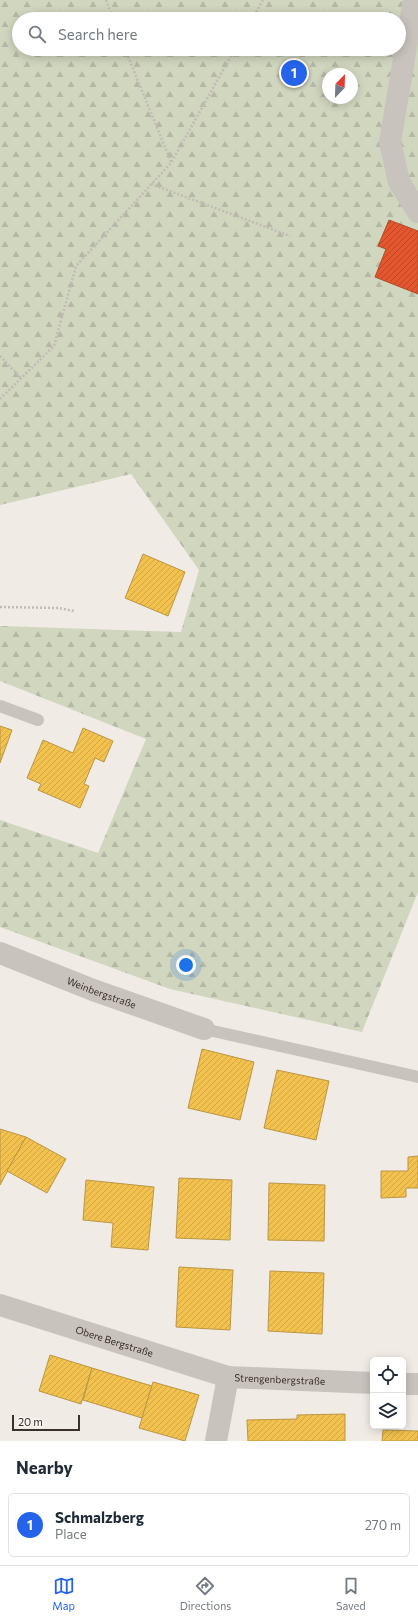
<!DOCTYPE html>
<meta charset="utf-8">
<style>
:root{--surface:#fff;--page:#f6f6f7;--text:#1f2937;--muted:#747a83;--line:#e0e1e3;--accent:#2563eb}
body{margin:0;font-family:Commissioner,sans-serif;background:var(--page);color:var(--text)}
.controls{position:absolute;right:12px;bottom:12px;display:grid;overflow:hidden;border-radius:6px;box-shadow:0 2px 10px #0003}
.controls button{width:36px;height:36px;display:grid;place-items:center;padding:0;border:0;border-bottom:1px solid var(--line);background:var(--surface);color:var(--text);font:20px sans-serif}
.compass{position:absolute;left:322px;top:68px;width:36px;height:36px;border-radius:50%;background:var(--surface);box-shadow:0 2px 10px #0003;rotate:23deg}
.scale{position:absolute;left:12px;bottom:10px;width:68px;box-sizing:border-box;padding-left:4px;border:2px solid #3b302b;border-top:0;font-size:11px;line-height:14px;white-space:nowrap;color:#3b302b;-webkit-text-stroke:3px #fbf5ee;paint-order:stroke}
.you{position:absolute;left:186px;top:965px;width:14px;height:14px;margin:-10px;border:3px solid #fff;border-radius:50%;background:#1a73e8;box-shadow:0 0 0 6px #1a73e833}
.badge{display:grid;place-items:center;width:26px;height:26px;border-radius:50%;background:var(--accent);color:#fff;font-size:13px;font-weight:700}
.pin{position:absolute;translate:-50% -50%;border:2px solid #fff;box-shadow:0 1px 4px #0006}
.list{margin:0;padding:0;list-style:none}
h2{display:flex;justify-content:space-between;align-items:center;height:52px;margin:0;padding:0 16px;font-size:17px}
h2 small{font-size:13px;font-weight:400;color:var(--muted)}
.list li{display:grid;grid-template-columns:26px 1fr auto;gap:12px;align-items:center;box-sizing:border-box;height:64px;margin:0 8px 8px;padding:0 8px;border:1px solid var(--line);border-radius:6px}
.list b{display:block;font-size:15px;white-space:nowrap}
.list p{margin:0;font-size:13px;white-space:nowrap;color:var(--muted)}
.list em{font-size:13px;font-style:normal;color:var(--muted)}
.icon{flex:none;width:22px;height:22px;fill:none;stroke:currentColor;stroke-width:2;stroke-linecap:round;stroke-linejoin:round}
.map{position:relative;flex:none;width:418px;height:1441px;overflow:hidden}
.search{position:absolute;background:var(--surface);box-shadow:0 2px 10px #0003;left:12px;right:12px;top:12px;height:44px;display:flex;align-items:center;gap:10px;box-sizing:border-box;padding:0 14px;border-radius:22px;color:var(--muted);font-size:15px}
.sheet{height:124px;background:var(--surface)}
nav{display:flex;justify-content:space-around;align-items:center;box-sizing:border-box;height:56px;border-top:1px solid var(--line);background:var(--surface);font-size:11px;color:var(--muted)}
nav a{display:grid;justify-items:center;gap:2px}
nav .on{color:var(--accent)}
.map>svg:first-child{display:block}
</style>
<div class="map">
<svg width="418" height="1441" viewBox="0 0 418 1441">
<defs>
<pattern id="forest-firs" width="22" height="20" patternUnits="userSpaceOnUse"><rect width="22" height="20" fill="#d1d6bf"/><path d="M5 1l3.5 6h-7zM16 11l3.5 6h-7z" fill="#b4b8a4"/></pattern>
<pattern id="homes-hatch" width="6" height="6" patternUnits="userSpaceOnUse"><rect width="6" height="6" fill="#f2c14e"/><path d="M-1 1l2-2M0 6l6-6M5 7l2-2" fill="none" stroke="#d0a644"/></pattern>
<pattern id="shops-hatch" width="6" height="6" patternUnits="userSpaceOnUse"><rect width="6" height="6" fill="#e4572e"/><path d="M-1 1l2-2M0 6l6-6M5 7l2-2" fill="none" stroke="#ba4827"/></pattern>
</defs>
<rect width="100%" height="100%" fill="#f0ebe5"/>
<path fill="url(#forest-firs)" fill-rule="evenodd" d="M 0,0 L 418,0 L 418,892 L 362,1032 L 170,989 L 0,927 L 0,820 L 98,853 L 146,739 L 0,681 L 0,626 L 181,632 L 199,570 L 131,474 L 0,505 ZM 19,19 L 399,19 L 399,49 L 19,49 ZM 328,74 L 352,74 L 352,98 L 328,98 Z"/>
<g fill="url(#homes-hatch)" stroke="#bb9644">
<polygon points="143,554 185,572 168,616 125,598"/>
<polygon points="0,726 12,730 0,763"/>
<polygon points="83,728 113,741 104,762 95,758 84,784 89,786 80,808 38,790 41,784 27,778 43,740 73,753"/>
<polygon points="202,1049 254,1062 240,1120 188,1108"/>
<polygon points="277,1070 329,1081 316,1140 264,1128"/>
<polygon points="0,1129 26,1137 0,1185"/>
<polygon points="26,1137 66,1159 47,1193 7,1171"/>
<polygon points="418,1156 418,1188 406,1188 406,1197 381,1198 381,1171 408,1171 408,1157"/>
<polygon points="179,1178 232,1180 230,1240 176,1238"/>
<polygon points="86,1180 154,1187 148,1250 111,1247 113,1223 83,1220"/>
<polygon points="269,1183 325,1185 324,1241 268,1240"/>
<polygon points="179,1267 233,1270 230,1330 176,1327"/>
<polygon points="270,1271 324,1273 322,1334 268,1331"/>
<polygon points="50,1355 92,1368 81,1404 39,1391"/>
<polygon points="92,1368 152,1386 142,1418 83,1400"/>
<polygon points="153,1382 199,1395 185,1441 139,1428"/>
<polygon points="345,1414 345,1441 248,1441 247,1420 297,1419 297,1415"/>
<polygon points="383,1430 418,1431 418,1441 382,1441"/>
</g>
<polygon fill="url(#shops-hatch)" stroke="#b14b2d" points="389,220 418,231 418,294 375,277 386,249 378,246"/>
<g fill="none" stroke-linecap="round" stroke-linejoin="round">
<g stroke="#c2bbb6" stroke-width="2.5" stroke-dasharray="2 2" stroke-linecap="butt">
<polyline points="106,0 113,19"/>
<polyline points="252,19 263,0"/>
<polyline points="125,49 171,162"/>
<polyline points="151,184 290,236"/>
<polyline points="0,356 21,378"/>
<polyline points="0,399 54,346 76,266 171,163 235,49"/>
<polyline points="0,607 59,608 74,611"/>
</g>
<g stroke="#c9c3be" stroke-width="12">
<polyline points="0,706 38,720"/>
<polyline points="204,1029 418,1077"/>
</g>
<g stroke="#c9c3be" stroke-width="22">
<polyline points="414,0 390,142 399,182 418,212"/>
<path id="s1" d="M 0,953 L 93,990 L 204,1029"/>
<path id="s2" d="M 0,1305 L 228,1377 L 373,1383"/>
<polyline points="403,1384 418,1384"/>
<polyline points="216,1441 228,1377"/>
</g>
</g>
<g text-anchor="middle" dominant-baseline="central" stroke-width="4" stroke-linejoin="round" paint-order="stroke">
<g font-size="10" fill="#3b302b" stroke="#fbf5ee">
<text stroke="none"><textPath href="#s1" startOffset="109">Weinbergstraße</textPath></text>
<text stroke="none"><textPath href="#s2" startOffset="120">Obere Bergstraße</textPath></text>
<text stroke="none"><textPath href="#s2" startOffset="291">Strengenbergstraße</textPath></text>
</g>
</g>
</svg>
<div class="controls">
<button><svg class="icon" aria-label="locate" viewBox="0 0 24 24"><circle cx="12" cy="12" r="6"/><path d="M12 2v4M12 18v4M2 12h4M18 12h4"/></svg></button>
<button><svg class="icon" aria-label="layers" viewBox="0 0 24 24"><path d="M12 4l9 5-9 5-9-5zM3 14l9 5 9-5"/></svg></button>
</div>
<svg class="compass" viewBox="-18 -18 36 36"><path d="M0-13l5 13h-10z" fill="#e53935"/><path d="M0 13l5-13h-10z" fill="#747a83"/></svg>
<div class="scale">20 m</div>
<div class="you"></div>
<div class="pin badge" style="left:294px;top:73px">1</div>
<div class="search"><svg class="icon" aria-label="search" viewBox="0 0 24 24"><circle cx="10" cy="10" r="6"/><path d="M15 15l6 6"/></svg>Search here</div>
</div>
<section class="sheet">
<h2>Nearby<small></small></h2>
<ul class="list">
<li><span class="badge">1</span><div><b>Schmalzberg</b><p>Place</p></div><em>270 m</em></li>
</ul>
</section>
<nav>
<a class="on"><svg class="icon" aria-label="map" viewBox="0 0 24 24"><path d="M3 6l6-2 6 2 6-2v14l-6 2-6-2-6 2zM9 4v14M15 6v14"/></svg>Map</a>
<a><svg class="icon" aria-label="directions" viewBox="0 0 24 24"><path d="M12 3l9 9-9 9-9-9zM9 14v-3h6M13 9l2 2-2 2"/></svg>Directions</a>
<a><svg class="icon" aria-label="saved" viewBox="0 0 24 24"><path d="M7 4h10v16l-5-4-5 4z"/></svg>Saved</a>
</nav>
